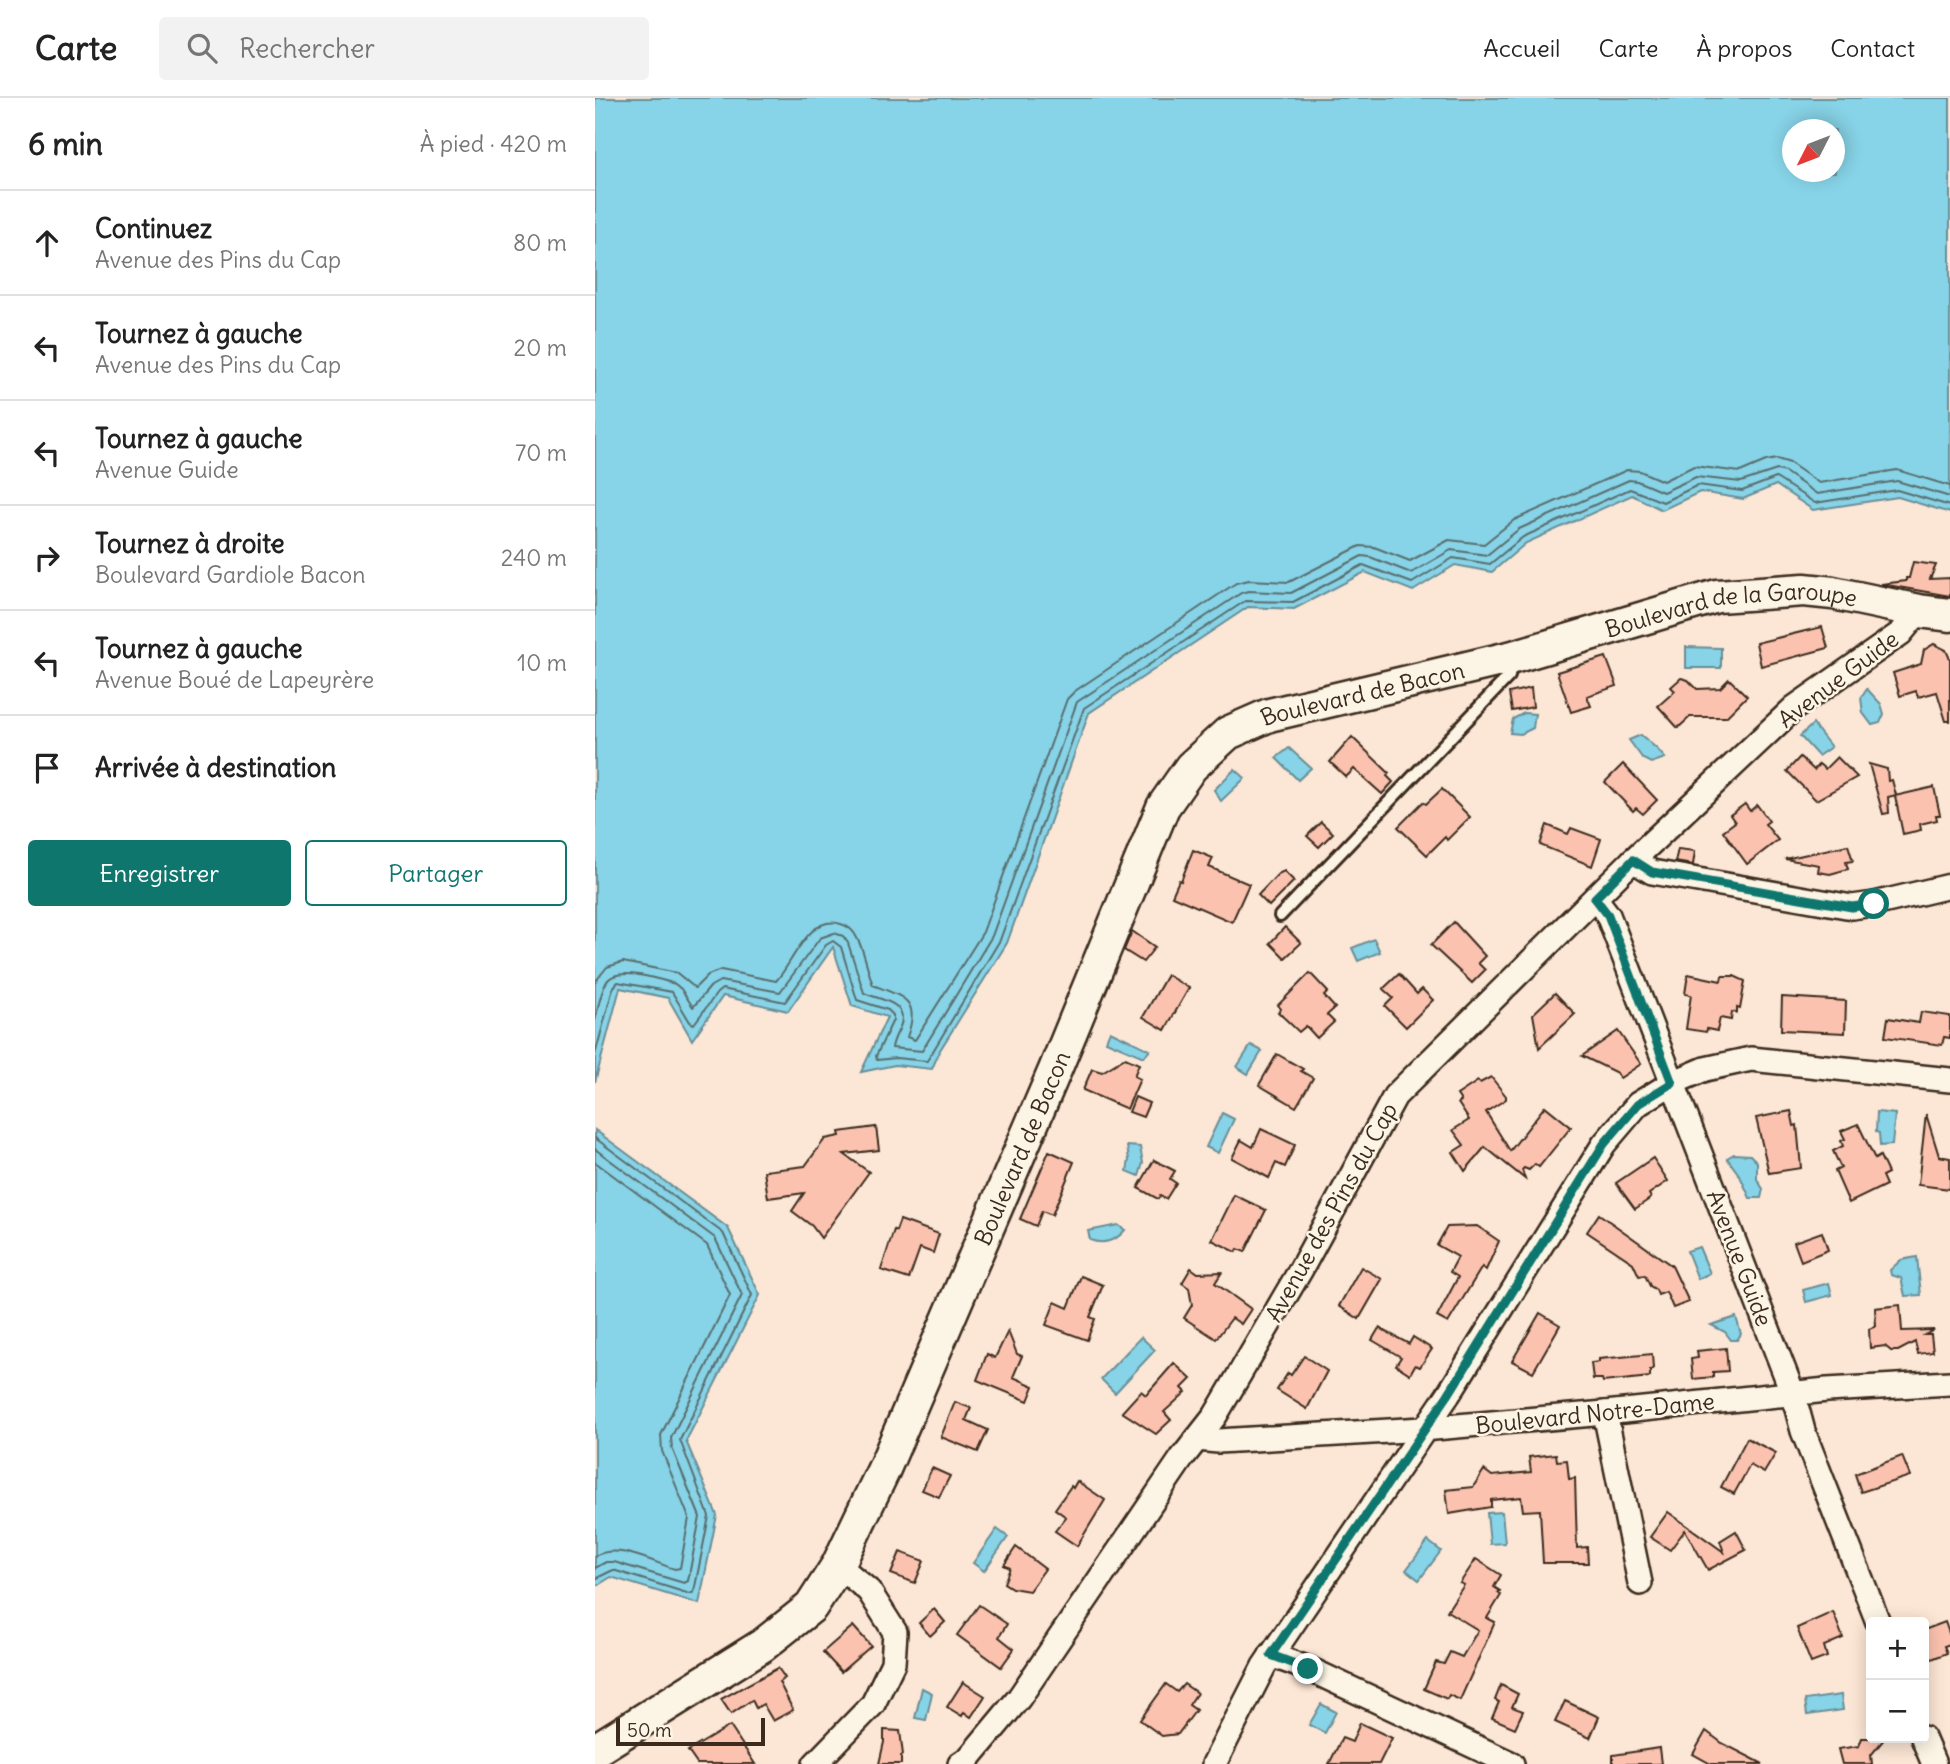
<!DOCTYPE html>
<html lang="fr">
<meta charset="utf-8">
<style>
:root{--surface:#fff;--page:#f2f2f2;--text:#222;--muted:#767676;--line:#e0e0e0;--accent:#0f766e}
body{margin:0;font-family:Delius,sans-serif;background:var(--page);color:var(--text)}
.controls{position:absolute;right:21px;bottom:21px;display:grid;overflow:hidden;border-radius:7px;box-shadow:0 4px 18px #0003}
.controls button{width:63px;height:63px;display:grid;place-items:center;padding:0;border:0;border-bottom:2px solid var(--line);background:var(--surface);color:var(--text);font:35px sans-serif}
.compass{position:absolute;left:1187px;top:21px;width:63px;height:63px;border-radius:50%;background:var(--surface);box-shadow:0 4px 18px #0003;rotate:228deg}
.scale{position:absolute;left:21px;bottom:18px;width:149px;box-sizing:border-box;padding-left:7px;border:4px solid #3b2a1e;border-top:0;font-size:19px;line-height:24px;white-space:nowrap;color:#3b2a1e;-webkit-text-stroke:5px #fcf5e5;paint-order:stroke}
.stop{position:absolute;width:21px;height:21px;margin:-16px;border:5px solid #0f766e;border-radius:50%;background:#fff}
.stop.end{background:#0f766e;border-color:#fff;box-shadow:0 2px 7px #0008}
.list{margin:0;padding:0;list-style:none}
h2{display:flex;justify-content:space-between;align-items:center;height:91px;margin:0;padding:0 28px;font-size:30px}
h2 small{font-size:23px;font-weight:400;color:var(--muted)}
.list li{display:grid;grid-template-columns:46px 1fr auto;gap:21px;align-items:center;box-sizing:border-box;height:105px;padding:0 28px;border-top:2px solid var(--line)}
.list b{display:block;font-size:26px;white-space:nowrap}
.list p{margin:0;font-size:23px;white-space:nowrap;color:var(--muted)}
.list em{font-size:23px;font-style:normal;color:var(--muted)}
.actions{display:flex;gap:14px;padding:21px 28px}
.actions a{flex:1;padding:16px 0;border:2px solid var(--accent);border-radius:7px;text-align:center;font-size:24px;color:var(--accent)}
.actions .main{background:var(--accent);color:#fff}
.icon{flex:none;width:38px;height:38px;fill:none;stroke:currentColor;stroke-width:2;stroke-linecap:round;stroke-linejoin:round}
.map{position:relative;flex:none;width:1355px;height:1666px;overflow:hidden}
header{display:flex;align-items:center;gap:42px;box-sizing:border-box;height:98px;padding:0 35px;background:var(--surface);border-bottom:2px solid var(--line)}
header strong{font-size:33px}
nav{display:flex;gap:38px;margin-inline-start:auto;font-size:24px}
.search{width:490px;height:63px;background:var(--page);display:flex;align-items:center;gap:18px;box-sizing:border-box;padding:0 24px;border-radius:7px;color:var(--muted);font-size:26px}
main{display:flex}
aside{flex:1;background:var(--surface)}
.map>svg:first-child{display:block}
</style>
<header>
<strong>Carte</strong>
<div class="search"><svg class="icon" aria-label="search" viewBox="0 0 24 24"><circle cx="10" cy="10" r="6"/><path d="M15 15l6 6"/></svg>Rechercher</div>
<nav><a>Accueil</a><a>Carte</a><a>À propos</a><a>Contact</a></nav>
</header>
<main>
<aside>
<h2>6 min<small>À pied · 420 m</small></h2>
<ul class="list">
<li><svg class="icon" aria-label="ahead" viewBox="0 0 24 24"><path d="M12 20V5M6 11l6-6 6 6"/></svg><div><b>Continuez</b><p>Avenue des Pins du Cap</p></div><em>80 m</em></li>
<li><svg class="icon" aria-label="left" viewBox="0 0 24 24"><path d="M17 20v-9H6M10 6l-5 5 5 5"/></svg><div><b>Tournez à gauche</b><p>Avenue des Pins du Cap</p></div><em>20 m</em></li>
<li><svg class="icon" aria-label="left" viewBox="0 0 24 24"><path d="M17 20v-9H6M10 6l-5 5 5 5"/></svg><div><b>Tournez à gauche</b><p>Avenue Guide</p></div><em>70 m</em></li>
<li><svg class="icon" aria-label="right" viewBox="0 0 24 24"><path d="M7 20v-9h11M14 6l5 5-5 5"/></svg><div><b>Tournez à droite</b><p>Boulevard Gardiole Bacon</p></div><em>240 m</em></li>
<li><svg class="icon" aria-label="left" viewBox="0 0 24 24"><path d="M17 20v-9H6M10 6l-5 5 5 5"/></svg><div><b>Tournez à gauche</b><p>Avenue Boué de Lapeyrère</p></div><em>10 m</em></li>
<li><svg class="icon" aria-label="arrive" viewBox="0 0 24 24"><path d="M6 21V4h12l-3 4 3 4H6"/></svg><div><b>Arrivée à destination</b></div></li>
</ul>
<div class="actions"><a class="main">Enregistrer</a><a>Partager</a></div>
</aside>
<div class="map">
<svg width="1355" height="1666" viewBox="0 0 1355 1666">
<rect width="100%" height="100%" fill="#fce6d5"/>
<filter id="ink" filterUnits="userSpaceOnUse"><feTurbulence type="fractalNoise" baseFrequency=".0143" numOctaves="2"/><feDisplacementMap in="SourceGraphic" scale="14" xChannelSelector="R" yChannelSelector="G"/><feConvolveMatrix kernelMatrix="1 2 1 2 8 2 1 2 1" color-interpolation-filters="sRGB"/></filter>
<g filter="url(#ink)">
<g fill="#87d3e7" stroke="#698f97" stroke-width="2" fill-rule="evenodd">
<path d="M 0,0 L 1355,0 L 1355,415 L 1303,399 L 1218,412 L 1181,387 L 1148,401 L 1105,394 L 1067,412 L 1037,397 L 931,445 L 897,474 L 860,467 L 818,493 L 770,474 L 699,511 L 653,509 L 494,615 L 412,845 L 345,952 L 337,971 L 300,967 L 266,974 L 292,919 L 257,908 L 238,849 L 193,913 L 128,898 L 97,942 L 73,900 L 25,890 L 0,984 ZM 1198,32 L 1240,32 L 1240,74 L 1198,74 Z"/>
<polygon points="1091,549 1126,550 1126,570 1091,570"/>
<polygon points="1272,591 1286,606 1289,616 1285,625 1277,627 1268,615 1266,600"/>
<polygon points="929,615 940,616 938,630 926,636 915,635 918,621"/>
<polygon points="1218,626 1236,649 1223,658 1205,638"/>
<polygon points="1046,637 1062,651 1070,660 1056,665 1048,661 1034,642"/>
<polygon points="694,650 716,670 703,682 681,660"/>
<polygon points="640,671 650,680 626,703 619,692"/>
<polygon points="779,841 785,854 763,863 757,850"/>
<polygon points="515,933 555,952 549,959 511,943"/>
<polygon points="656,947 667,953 653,976 642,969"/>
<polygon points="1282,1014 1300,1016 1297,1047 1285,1048 1284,1035 1281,1034"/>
<polygon points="627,1015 639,1021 623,1055 611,1049"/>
<polygon points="0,1032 133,1130 165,1197 91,1343 122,1417 104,1506 16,1479 0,1489"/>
<polygon points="532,1048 545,1049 548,1065 544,1078 532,1073 534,1062"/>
<polygon points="1139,1056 1155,1057 1162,1064 1162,1081 1168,1091 1166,1100 1155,1100 1145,1078 1132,1060"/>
<path d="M 523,1127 L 530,1132 C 521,1143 508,1147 495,1142 L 493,1133 Z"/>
<polygon points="1104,1149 1115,1175 1103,1181 1092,1153"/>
<polygon points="1322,1159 1326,1197 1310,1198 1306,1180 1296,1177 1295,1172 1306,1162"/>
<polygon points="1234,1185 1237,1197 1211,1204 1208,1192"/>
<polygon points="1141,1219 1146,1236 1142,1242 1136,1242 1130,1234 1116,1227"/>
<polygon points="546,1239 560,1252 520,1295 506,1281"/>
<polygon points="907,1414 910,1445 895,1446 892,1415"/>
<polygon points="402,1431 413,1439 389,1473 378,1465"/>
<polygon points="833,1443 846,1453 824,1482 811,1472"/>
<polygon points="327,1590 337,1595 331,1622 320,1620"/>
<polygon points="1246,1597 1248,1612 1212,1617 1210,1602"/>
<polygon points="726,1606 741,1614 730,1635 714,1627"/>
</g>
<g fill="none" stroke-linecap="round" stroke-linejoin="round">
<g stroke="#596e6e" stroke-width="2">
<path d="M 0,884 L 12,869 L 28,864 L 82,875 L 100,890 L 113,877 L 126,872 L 181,883 C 198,865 214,815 246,826 C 253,828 259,833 262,840 C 270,854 272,871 278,887 C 308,899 326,901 312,939 L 320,942 L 388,834 L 472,601 L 480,593 L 641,485 L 654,482 L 694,484 L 765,448 L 779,449 L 815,463 L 854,442 L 889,446 L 919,422 L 1032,372 L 1045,373 L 1068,383 L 1099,368 L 1145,374 L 1171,363 L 1182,361 L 1195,365 L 1224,385 L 1302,372 L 1355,388"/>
<path d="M 0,923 C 3,911 5,896 11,885 C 20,867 64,881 80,886 L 86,891 L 98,909 L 116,888 L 125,883 L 185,894 L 225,840 L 239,835 L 248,838 L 253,845 L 269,895 C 285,902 315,904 305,929 C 302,936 298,942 297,950 L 327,953 L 397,838 L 482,604 L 646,495 L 653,493 L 696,495 L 767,458 L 775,459 L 816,475 L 856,452 L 892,457 L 924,431 L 1034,382 L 1042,383 L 1068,394 L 1101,379 L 1146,384 L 1182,372 L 1190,374 L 1222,396 L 1302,383 L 1355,399"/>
<polyline points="0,957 18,890 23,884 77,894 95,924 99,926 122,895 127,891 190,904 231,847 238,843 246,849 262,902 293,912 298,917 298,922 281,958 282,962 301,960 332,963 405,842 489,610 650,503 698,504 768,467 817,485 858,460 895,466 928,439 1035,391 1068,404 1103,387 1147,393 1181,380 1220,405 1302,392 1355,408"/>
<polyline points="0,1040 128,1135 157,1197 85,1342 114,1418 99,1494 95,1496 18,1472 0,1481"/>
<polyline points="0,1051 120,1140 147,1197 76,1340 77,1350 105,1419 93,1483 89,1485 19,1464 11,1464 0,1470"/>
<path d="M 0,1064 L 112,1147 L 135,1197 L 66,1337 L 67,1353 L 94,1420 L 85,1470 L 80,1471 C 57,1464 23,1445 0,1458"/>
</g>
</g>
<g fill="#fbc3af" stroke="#3b2a1e" stroke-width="2">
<polygon points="1318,464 1341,467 1335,481 1355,480 1355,498 1286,486 1311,483 1311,480 1314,480"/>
<polygon points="1227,529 1233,550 1166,568 1161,545"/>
<polygon points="1339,546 1351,552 1355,561 1355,623 1351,623 1342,594 1323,599 1321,593 1305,598 1298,575 1326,566 1329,552"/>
<polygon points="1011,559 1022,588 992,598 996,608 976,614 962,574"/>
<polygon points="1086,580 1093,582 1102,591 1125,590 1134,581 1152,598 1131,619 1095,619 1083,630 1063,608 1080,593 1076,589"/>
<polygon points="936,590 938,609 917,613 914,595"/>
<polygon points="757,639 794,675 792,678 798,684 787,696 759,671 751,679 735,664"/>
<polygon points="1205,659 1219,672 1224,666 1230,671 1242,659 1262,679 1221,702 1192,673"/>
<polygon points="1028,666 1062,702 1048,716 1041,710 1038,713 1010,684"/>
<polygon points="1274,666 1292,671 1293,683 1297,682 1301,697 1293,699 1294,715 1288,716"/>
<polygon points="1339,689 1345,717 1341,717 1342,722 1325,726 1326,732 1308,736 1300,698"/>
<polygon points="847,691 875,719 852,742 850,739 832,757 803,729 828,704 831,706"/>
<polygon points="1150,706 1155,713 1162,707 1174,723 1170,726 1183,742 1152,766 1128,733 1140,724 1135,717"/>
<polygon points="726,724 738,735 724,749 712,738"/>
<polygon points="952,727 973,736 976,730 1006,741 997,768 945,747"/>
<polygon points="1253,747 1258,763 1251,764 1253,771 1235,776 1223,774 1224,767 1190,761"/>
<polygon points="1083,751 1100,753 1098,767 1080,764"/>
<polygon points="598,752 618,760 614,769 654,786 637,824 577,798 584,782 586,783"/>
<polygon points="689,773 699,783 674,808 663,797 683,776"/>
<polygon points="859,824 890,858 883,865 890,872 877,885 836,847"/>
<polygon points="690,829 706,845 690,860 675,845"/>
<polygon points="537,833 560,849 548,864 529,852"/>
<polygon points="715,875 733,894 729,898 740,910 732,917 739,924 722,940 711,928 704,934 683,914 686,911 683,907"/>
<polygon points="804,876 822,896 827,891 838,902 811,929 790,908 798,900 788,891"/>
<polygon points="1093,876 1126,883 1127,878 1139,878 1150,883 1145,911 1142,910 1142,915 1137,914 1136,922 1125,920 1122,933 1112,931 1111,934 1091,931 1096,897 1090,896"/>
<polygon points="572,877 594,890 570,932 548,919"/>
<polygon points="960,895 980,916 944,950 938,916"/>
<polygon points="1187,899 1251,903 1250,935 1186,932"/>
<polygon points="1326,914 1355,918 1355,940 1349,939 1347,947 1290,939 1293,920 1324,925"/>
<polygon points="1023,933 1046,966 1025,980 1022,975 987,958"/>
<polygon points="682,956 708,971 706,973 718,980 701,1009 664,987"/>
<polygon points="530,960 544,966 539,978 545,981 532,1011 488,992 497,971 507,974"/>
<polygon points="896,979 911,998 911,1001 891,1014 915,1053 950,1008 976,1029 944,1069 940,1066 934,1072 929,1070 927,1072 930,1081 890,1049 870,1073 858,1054 869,1047 858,1032 874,1022 863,1005 866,1003 862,997 883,983 885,985"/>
<polygon points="540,999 554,1005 548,1019 534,1014"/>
<polygon points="1196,1013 1199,1028 1202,1027 1206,1070 1174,1075 1161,1020"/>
<polygon points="1331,1016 1344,1058 1355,1060 1355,1091 1323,1087"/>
<polygon points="1263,1026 1280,1061 1285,1058 1293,1075 1287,1078 1291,1087 1254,1105 1240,1073 1246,1070 1238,1053 1248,1048 1246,1043 1250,1041 1246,1033"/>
<polygon points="281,1029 284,1052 249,1056 274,1074 226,1140 217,1128 197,1113 209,1095 173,1100 169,1073 210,1068 230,1041 245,1038 244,1034"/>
<polygon points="666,1031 700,1047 690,1069 681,1065 674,1080 637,1060 646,1042 658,1049"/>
<polygon points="454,1053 479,1064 457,1117 447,1113 441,1128 425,1121"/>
<polygon points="1058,1060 1073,1083 1054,1096 1056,1100 1040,1111 1021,1085"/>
<polygon points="559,1062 580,1073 575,1081 581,1085 571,1101 565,1098 563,1101 543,1090"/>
<polygon points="639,1097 671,1112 650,1154 643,1151 641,1154 617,1142"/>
<polygon points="1004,1116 1077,1168 1094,1204 1078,1210 1071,1194 1063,1197 1061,1192 1055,1188 1050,1177 1044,1178 1038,1165 992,1134"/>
<polygon points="305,1122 344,1136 338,1155 325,1150 314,1181 286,1172 299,1132 301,1133"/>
<polygon points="882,1128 904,1143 891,1172 887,1169 853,1225 842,1219 863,1179 855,1174 863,1159 842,1147 852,1129"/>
<polygon points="1227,1134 1233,1152 1206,1163 1199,1144"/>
<polygon points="766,1169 787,1181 764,1221 744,1208"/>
<polygon points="596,1170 603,1175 627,1174 620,1185 656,1211 646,1226 637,1220 621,1241 589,1220 597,1207 594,1190 587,1185"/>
<polygon points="486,1178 508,1187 495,1219 500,1221 492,1242 451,1227 460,1204 473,1210"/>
<polygon points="1305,1207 1307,1233 1339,1232 1330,1237 1336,1237 1338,1254 1323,1256 1320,1244 1303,1253 1296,1253 1290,1248 1275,1250 1274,1231 1281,1228 1280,1210"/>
<polygon points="945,1215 965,1227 938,1274 917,1263"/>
<polygon points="784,1230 814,1246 818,1239 837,1251 825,1269 820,1267 815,1276 801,1267 806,1259 777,1242"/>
<polygon points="413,1233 422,1256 427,1258 418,1279 439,1288 433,1303 382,1282 392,1256 400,1260"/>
<polygon points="1131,1250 1133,1273 1118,1274 1118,1279 1098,1281 1096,1261 1103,1260 1102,1253"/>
<polygon points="1057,1256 1058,1271 1055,1272 1055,1279 1008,1284 1007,1281 998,1281 996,1265 1004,1264 1004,1261"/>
<polygon points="709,1258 732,1273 712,1311 682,1292 693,1275 696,1277"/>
<polygon points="579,1265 596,1281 587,1290 591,1294 569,1314 576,1322 561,1336 527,1314 546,1293 551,1297"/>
<polygon points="360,1304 376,1310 371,1322 393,1332 383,1354 346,1339"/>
<polygon points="1152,1340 1181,1355 1169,1375 1155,1367 1139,1396 1126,1389"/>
<polygon points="961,1356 962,1363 972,1362 974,1381 980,1380 982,1450 992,1449 993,1465 948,1465 945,1412 928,1413 926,1399 896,1402 896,1409 854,1416 851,1392 878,1389 889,1372 897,1378 936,1374 934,1359"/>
<polygon points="1307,1358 1315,1378 1266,1394 1260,1376"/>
<polygon points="337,1370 355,1378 344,1399 327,1392"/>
<polygon points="482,1383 510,1402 482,1448 460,1433 471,1419 460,1411 476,1388 478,1390"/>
<polygon points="1073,1414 1129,1454 1125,1443 1141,1433 1151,1452 1113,1472 1090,1432 1075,1452 1055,1439"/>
<polygon points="421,1449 450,1471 434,1493 417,1490 409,1485 415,1470 409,1467"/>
<polygon points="305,1454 329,1463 320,1485 296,1476"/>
<polygon points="881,1461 906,1477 899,1489 905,1493 903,1495 906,1497 892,1520 900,1524 865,1602 854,1597 852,1601 829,1591 841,1564 849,1566 855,1554 867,1559 883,1532 852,1513 869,1487 865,1485"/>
<polygon points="384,1507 412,1526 404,1539 419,1551 406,1569 362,1537"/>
<polygon points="339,1511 350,1524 335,1538 324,1525"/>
<polygon points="1238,1514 1248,1540 1229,1548 1232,1559 1216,1565 1202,1530"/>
<polygon points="1350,1524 1355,1538 1355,1546 1349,1548 1352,1555 1329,1564 1329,1532"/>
<polygon points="258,1528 276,1548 246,1574 228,1554"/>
<polygon points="183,1570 190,1580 184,1584 198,1612 178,1623 168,1606 161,1610 157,1602 136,1616 126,1601"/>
<polygon points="368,1584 390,1598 376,1619 369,1614 367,1618 352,1609"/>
<polygon points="571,1586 582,1594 589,1586 602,1595 594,1607 601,1612 583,1636 567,1638 545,1622"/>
<polygon points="906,1587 923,1596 917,1609 928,1613 920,1630 897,1620 904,1604 900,1602"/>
<polygon points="970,1603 1004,1619 995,1640 960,1624"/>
<polygon points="765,1625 797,1640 784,1666 734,1666 747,1640 757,1644"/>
<polygon points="135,1628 160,1666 102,1666 93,1653"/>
<polygon points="289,1632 305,1633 308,1657 306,1658 306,1666 284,1666 289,1644"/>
<polygon points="1111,1633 1127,1645 1168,1666 1116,1666 1098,1656"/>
<polygon points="1267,1640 1290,1640 1276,1657 1277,1666 1247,1666 1243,1651 1264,1648"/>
<polygon points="1064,1650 1066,1666 1018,1666 1018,1657"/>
</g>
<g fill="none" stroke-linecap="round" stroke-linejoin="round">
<g stroke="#3b2a1e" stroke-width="16">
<polyline id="lane" points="685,818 914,578 917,562"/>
</g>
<g stroke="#3b2a1e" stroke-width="28">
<g id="street">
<polyline points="1038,762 1057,774 1257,809 1279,806 1355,788"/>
<polyline points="1000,800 1013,817 1198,1296 1208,1333 1283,1524"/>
<polyline points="1010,1315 1045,1485"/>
<polyline points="602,1341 623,1343 828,1331 1010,1315 1232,1292 1355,1285"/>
<polyline points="676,1557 714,1571 917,1666"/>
<polyline points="1328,1640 1339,1666"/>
<polyline points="220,1666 278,1606 298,1565 300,1534 274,1493 243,1467"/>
<polyline points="365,1666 374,1660 424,1600 587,1360 620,1318 705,1173 800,998 1038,762 1199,610 1306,535 1324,513"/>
<polyline points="619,1666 669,1568 853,1297 1009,1046 1043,1006 1077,985 1110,971 1156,961 1355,982"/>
</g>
</g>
<g stroke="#3b2a1e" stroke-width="37">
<g id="secondary">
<path id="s1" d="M 0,1652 L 168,1547 L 216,1509 L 243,1467 L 289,1371 L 460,972 L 568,709 L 596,669 L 633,635 L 674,617 L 918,559 L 1122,498 L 1209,492 L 1238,495 L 1324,513 L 1355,517"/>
</g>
</g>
<use href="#lane" stroke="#fcf5e5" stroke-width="10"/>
<use href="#street" stroke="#fcf5e5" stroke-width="23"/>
<use href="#secondary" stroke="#fcf5e5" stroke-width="32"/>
</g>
</g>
<g fill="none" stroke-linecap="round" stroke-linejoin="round" filter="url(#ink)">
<polyline stroke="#0f766e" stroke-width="9" points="713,1571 676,1557 853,1297 1009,1046 1043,1006 1077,985 1013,817 1000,800 1038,762 1057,774 1257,809 1279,806"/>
</g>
<g text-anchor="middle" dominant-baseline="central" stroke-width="5" stroke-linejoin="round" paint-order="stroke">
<g font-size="23" fill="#3b2a1e" stroke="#fcf5e5">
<text stroke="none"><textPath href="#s1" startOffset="1754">Boulevard de la Garoupe</textPath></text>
<text transform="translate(1243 581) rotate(-37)">Avenue Guide</text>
<text stroke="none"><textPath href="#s1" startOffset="1374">Boulevard de Bacon</textPath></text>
<text stroke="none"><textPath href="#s1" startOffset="765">Boulevard de Bacon</textPath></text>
<text transform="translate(736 1114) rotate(-61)">Avenue des Pins du Cap</text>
<text transform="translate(1145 1160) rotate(69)">Avenue Guide</text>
<text transform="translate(1000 1315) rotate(-6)">Boulevard Notre-Dame</text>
</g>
</g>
</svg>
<div class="controls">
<button>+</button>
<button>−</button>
</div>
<svg class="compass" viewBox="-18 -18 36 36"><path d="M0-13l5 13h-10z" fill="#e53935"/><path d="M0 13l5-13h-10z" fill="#767676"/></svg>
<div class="scale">50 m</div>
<div class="stop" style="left:1279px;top:806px"></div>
<div class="stop end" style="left:713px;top:1571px"></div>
</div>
</main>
